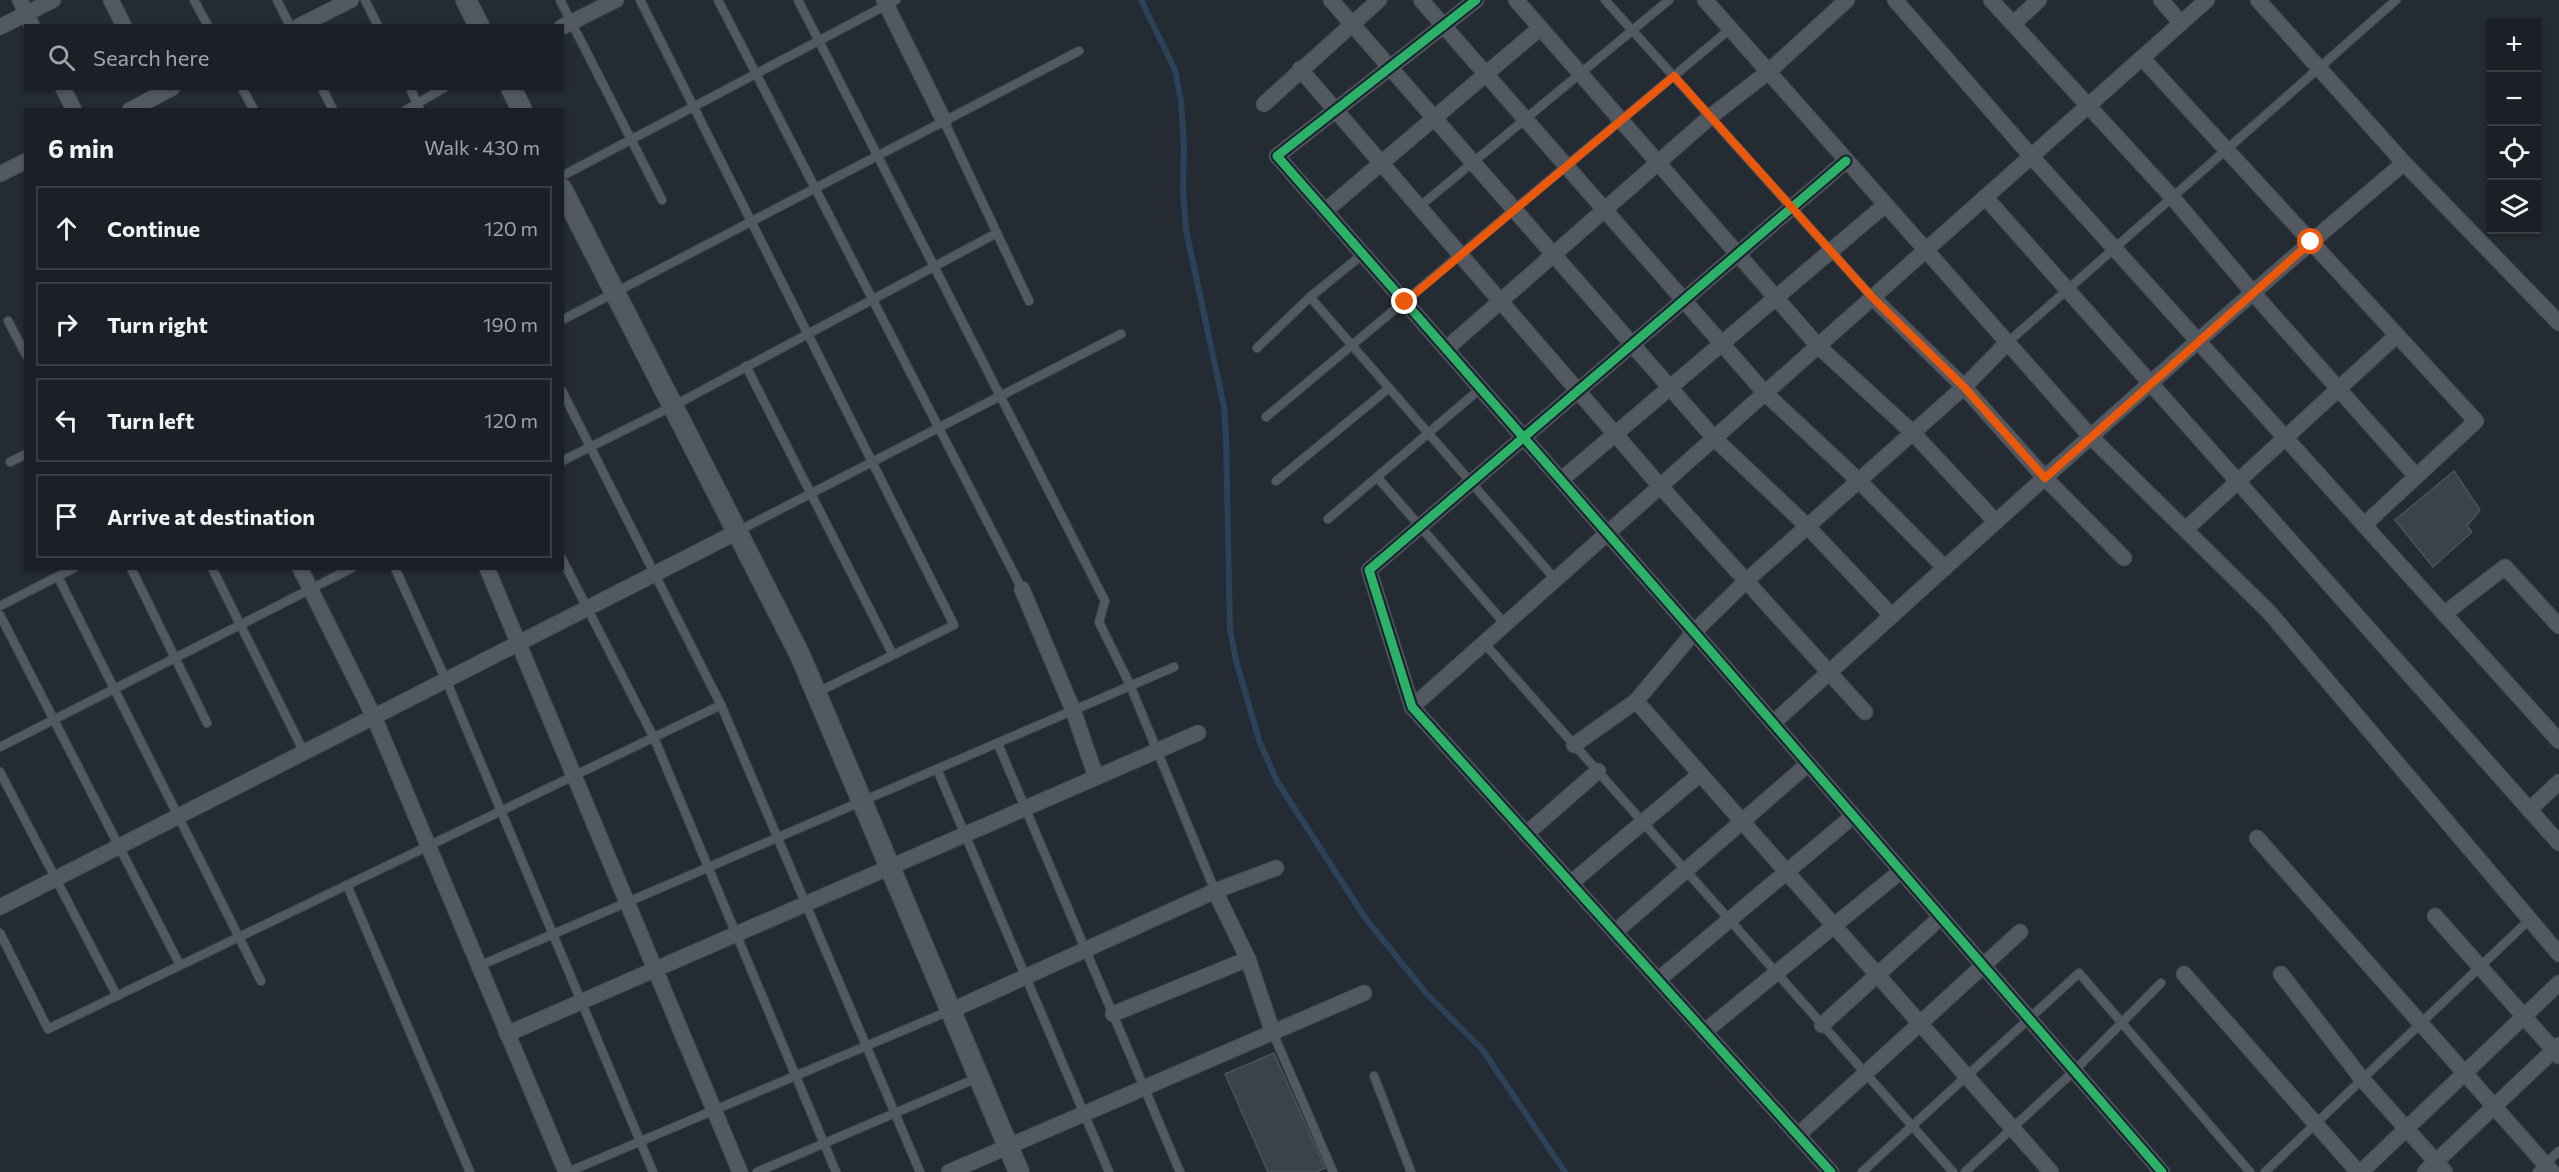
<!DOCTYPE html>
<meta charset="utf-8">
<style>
:root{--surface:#1b2026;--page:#24282e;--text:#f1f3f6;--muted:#a0a3a7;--line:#393e43}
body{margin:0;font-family:Commissioner,sans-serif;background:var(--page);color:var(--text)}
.controls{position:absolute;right:18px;top:18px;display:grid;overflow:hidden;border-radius:0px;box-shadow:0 2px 4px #0004}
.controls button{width:54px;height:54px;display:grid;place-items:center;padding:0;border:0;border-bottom:2px solid var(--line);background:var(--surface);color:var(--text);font:30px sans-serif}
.stop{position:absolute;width:18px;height:18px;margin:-14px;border:4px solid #ea580c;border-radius:50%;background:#fff}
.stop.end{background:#ea580c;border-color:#fff;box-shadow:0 2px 6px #0008}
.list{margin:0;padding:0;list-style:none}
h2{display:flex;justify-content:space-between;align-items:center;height:78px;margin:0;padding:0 24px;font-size:26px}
h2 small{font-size:20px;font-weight:400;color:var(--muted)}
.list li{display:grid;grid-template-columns:39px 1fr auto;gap:18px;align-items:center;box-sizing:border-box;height:84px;margin:0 12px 12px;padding:0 12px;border:2px solid var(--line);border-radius:0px}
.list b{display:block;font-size:22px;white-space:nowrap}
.list em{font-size:20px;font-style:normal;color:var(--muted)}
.icon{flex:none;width:33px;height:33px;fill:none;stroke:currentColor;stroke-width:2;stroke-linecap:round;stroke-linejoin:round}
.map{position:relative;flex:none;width:2559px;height:1172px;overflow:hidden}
.search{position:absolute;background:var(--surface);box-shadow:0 2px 4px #0004;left:24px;top:24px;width:540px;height:66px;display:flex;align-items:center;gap:15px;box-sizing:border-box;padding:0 21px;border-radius:0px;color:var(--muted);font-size:22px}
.panel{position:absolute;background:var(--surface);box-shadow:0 2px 4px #0004;left:24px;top:108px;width:540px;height:462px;border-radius:0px}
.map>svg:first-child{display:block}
</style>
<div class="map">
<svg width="2559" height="1172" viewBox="0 0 2559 1172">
<rect width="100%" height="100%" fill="#242b32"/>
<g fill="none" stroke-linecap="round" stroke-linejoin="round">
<polyline stroke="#2c425b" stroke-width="6" points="1141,0 1175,70 1181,101 1184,145 1183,191 1186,230 1224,407 1226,437 1230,629 1236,661 1260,743 1278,783 1366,919 1426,993 1482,1049 1565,1172"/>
</g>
<g fill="#3b4249" stroke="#4b525a" stroke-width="1.5">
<polygon points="2454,471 2480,510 2467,526 2472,532 2433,567 2395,520"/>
<polygon points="1274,1053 1325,1168 1316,1172 1268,1172 1225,1074"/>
</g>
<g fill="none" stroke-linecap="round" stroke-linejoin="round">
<g stroke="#42474d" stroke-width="10">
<g id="service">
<polyline points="194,0 208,26"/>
<polyline points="277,0 290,26"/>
<polyline points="365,0 378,26"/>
<polyline points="560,0 662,200"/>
<polyline points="640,0 954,625 816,693"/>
<polyline points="718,0 1022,589"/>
<polyline points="798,0 1105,601 1099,622 1130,685 1215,891"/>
<polyline points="1605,0 1872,297"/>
<polyline points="242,88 254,110"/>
<polyline points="322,88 333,110"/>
<polyline points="410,88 420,110"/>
<polyline points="406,110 444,88"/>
<polyline points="944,121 1029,301"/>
<polyline points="562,176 896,0"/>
<polyline points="1419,207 1669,0"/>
<polyline points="1310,297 1555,579"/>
<polyline points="562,320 1079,51"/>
<polyline points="8,321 26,355"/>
<polyline points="2007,343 2396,0"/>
<polyline points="1257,348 1310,297 1363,254"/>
<polyline points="746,366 893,655"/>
<polyline points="562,391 721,705 920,1172"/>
<polyline points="1266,417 1730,29"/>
<polyline points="562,461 673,406 997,233"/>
<polyline points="10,462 26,454"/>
<polyline points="1377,477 1505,624"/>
<polyline points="1276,481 1389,388"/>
<polyline points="1328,519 1481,388"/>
<polyline points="738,531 1121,334"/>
<polyline points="562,559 654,738 836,1172"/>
<polyline points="131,568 207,723"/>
<polyline points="212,568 304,752"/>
<polyline points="395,568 446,680 653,1172"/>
<polyline points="58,577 261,981"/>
<polyline points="0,606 74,568"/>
<polyline points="0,615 180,965"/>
<polyline points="1484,643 1953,1172"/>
<polyline points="998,744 1180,1172"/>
<polyline points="0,747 352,568"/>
<polyline points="937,769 1109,1172"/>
<polyline points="0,772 117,996"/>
<polyline points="347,885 470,1172"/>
<polyline points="0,933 48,1029 721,705"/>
<polyline points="479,966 1174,667"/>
<polyline points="1273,1033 1333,1172"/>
<polyline points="1374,1076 1411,1172"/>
<polyline points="568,1172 949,1011"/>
<polyline points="757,1172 977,1078"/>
<polyline points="1862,1172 2079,973 2250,1172"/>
<polyline points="1965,1172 2074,1071 2161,983"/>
<polyline points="2265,1172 2529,920"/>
<polyline points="2537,1172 2559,1151"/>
</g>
</g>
<g stroke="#42474d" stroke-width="17">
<g id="minor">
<polyline points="20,0 32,26"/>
<polyline points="111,0 124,26"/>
<polyline points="884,0 944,121"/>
<polyline points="1331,0 1714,438 1807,526 1892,616"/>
<polyline points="1421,0 1765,393 1858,480 1945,568"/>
<polyline points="1476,0 1277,156 1694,632 2162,1172"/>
<polyline points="1516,0 1818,346 1912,432 1996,522"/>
<polyline points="1705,0 2091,437 2269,612 2559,954"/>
<polyline points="1895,0 2031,156 2559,741"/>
<polyline points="1991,0 2172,197 2254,294 2416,476"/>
<polyline points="2161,0 2181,23"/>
<polyline points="2258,0 2404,163 2559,323"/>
<polyline points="2013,24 2039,0"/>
<polyline points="299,26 351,0"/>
<polyline points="0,27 53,0"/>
<polyline points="562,27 616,0"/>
<polyline points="2142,58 2476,421 2364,525"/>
<polyline points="1300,69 1660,486 1865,712"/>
<polyline points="63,88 74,110"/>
<polyline points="1264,104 1379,0"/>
<polyline points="130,110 172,88"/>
<polyline points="0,174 26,161"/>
<polyline points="1985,197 2559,843"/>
<polyline points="1325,211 1540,28"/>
<polyline points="1872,297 1964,387 2045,478 2124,558"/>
<polyline points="1446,349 1710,117 1768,72 1847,0"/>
<polyline points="1561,480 1885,205"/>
<polyline points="2186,529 2396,336"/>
<polyline points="300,568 374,717 566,1172"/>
<polyline points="487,568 740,1172"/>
<polyline points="1022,589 1073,710 1096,777"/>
<polyline points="2444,614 2505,567 2559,626"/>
<polyline points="1636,701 2051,1172"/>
<polyline points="1412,707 2207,0"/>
<path d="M 1773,723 C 1982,535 2189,344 2404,163"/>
<polyline points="1574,745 1636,701 1694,632 1746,581 1964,387 2007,343"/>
<polyline points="2529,810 2559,782"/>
<polyline points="1526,834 1598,771"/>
<polyline points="2257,838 2552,1172"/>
<polyline points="1571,883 1700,774"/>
<polyline points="1215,891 1248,959 1273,1033"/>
<polyline points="0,907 737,532"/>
<polyline points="2435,916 2559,1056"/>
<polyline points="1615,932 1808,764"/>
<polyline points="2184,974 2358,1172"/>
<polyline points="2281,974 2362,1079 2445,1172"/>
<polyline points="1658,980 1853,816"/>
<polyline points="950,1011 1215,891 1276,868"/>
<polyline points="1113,1014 1248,959"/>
<polyline points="1822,1025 1941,917"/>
<polyline points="1704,1032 1901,871"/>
<polyline points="507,1034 1198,733"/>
<polyline points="1798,1135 2020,932"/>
<polyline points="949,1172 1364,993"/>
<polyline points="1831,1172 1412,707 1369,570 1846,161"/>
<polyline points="2361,1172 2559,983"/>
<polyline points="2425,1172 2559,1045"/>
</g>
</g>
<g stroke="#42474d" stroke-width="22">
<g id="tertiary">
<polyline points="466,0 479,26"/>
<polyline points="511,88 522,110"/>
<polyline points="562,189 800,655 1019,1172"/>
</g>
</g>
<use href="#service" stroke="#535961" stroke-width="8"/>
<use href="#minor" stroke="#535961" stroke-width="15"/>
<use href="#tertiary" stroke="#535961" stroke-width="20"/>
<g stroke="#17212d" stroke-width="13">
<g id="cycleway">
<polyline points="1476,0 1277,156 1694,632 2162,1172"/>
<polyline points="1831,1172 1412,707 1369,570 1846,161"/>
</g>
</g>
<use href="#cycleway" stroke="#2db169" stroke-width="9"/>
</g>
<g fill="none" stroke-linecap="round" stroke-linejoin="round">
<polyline stroke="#ea580c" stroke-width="8" points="1405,302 1674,76 1872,297 1964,387 2045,478 2311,242"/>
</g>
</svg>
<div class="controls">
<button>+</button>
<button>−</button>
<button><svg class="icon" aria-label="locate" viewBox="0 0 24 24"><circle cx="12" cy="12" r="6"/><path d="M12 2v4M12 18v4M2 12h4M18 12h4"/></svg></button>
<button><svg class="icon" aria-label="layers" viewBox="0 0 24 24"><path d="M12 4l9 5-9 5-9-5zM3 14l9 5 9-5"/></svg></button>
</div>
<div class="stop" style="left:2311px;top:242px"></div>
<div class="stop end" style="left:1405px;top:302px"></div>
<div class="search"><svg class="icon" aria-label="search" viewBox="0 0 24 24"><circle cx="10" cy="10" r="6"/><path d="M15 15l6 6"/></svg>Search here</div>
<section class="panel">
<h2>6 min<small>Walk · 430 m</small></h2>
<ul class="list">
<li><svg class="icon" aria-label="ahead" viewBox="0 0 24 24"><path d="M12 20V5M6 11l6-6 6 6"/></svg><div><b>Continue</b></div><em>120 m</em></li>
<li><svg class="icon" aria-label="right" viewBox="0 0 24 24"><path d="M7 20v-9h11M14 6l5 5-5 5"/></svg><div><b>Turn right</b></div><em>190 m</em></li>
<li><svg class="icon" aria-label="left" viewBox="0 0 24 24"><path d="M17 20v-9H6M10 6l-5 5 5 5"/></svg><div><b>Turn left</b></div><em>120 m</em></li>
<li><svg class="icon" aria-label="arrive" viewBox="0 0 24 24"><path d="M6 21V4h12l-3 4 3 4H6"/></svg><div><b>Arrive at destination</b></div></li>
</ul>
</section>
</div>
